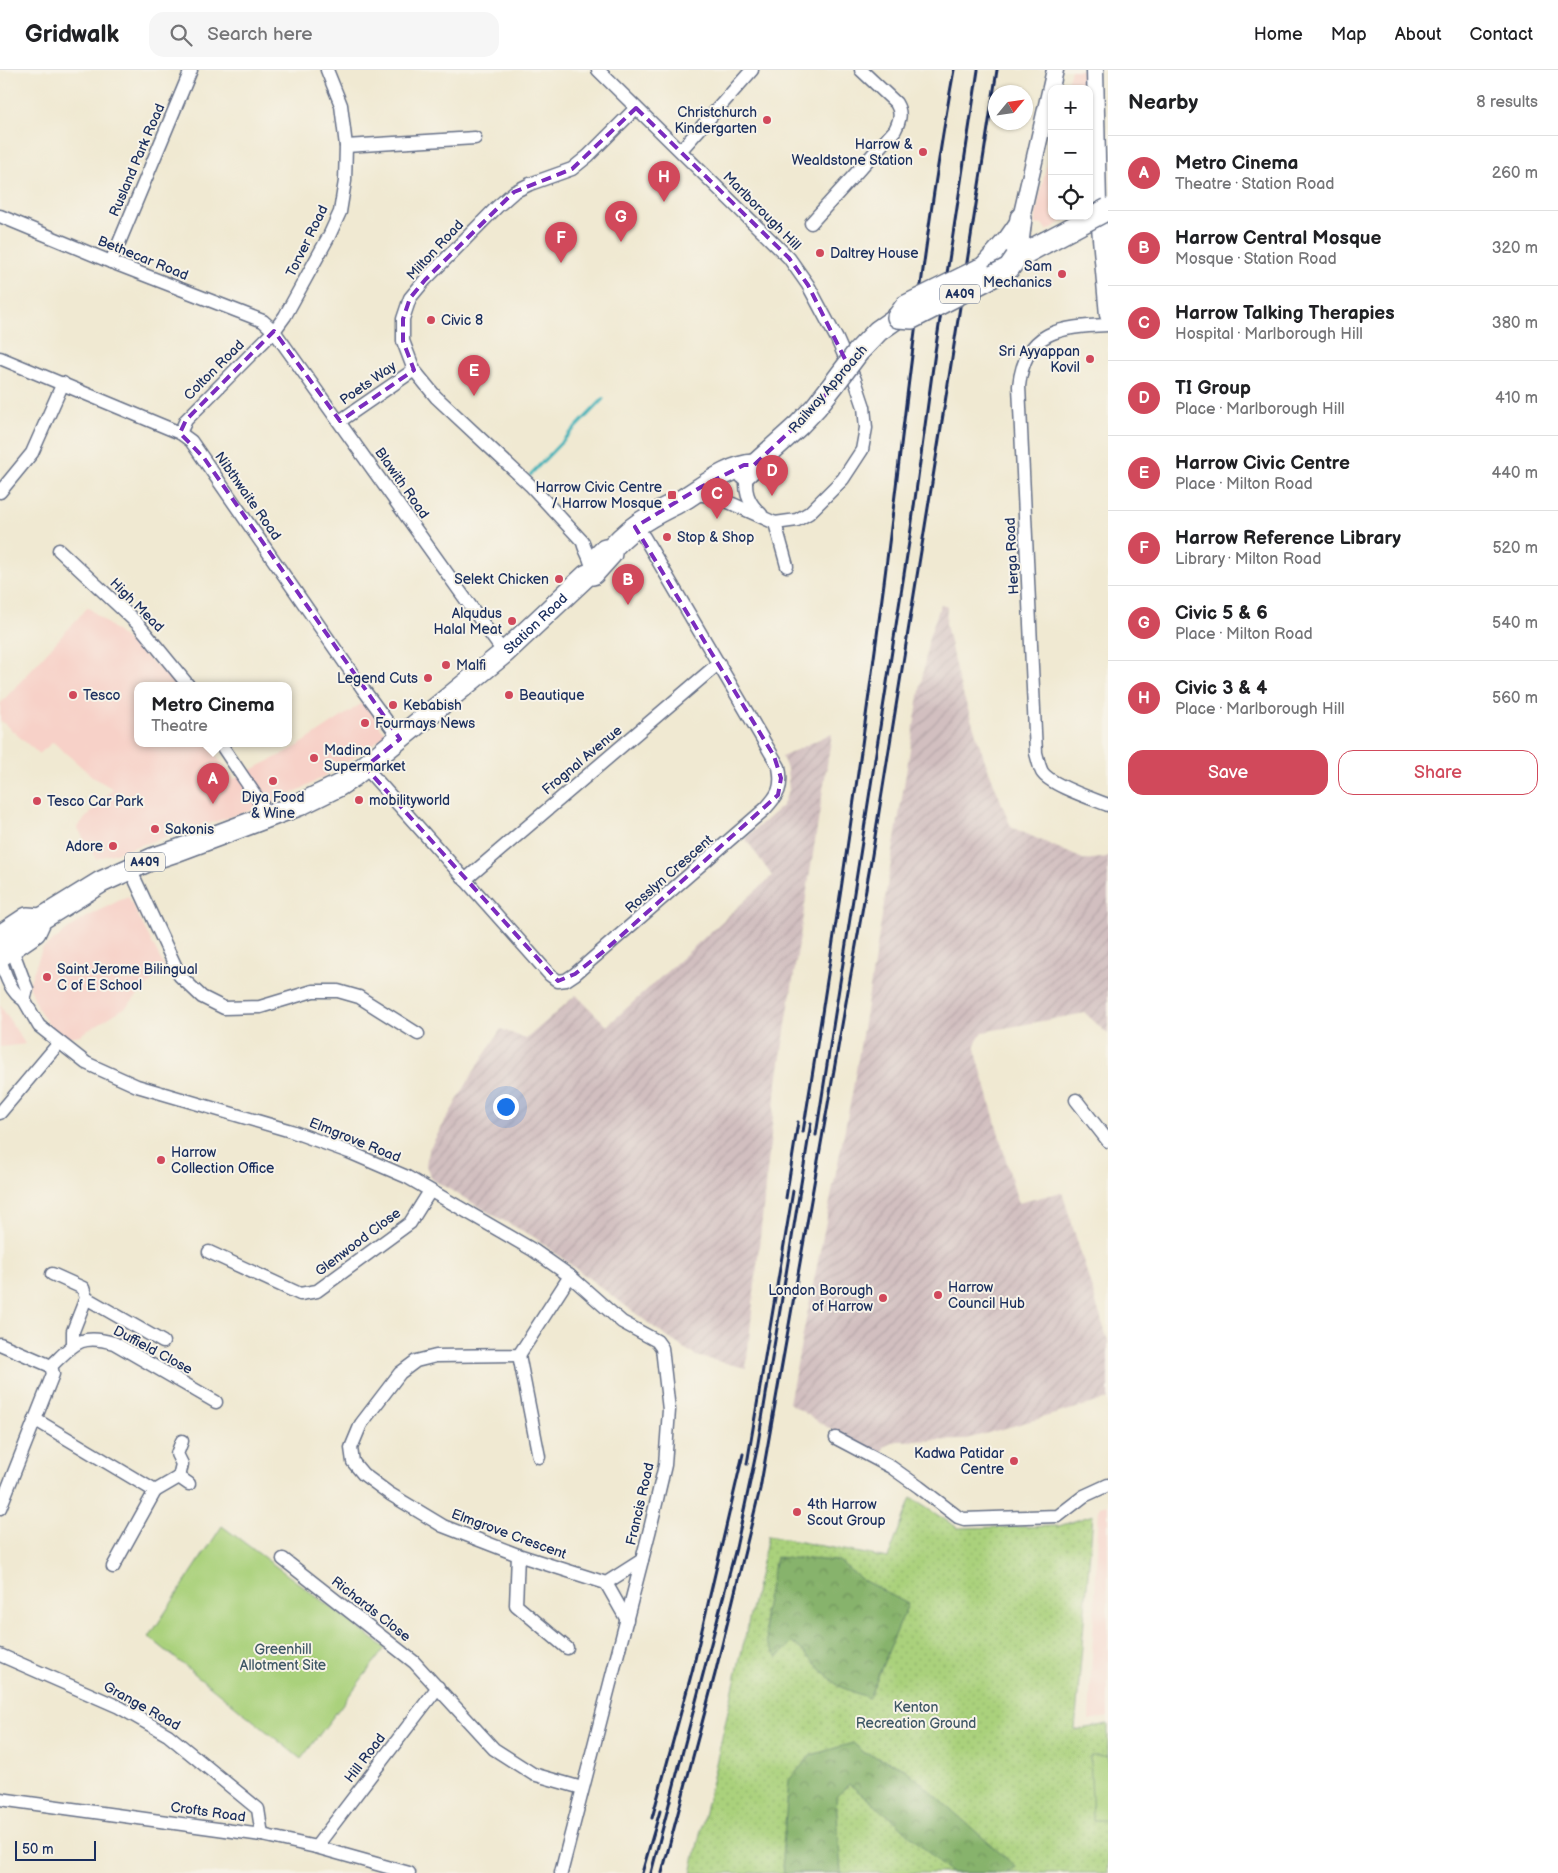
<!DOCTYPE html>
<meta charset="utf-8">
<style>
:root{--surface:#fff;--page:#f6f6f6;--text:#202124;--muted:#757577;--line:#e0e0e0;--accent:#d1495b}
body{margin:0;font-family:"Balsamiq Sans",sans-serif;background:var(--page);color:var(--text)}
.controls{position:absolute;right:15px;top:15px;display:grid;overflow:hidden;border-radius:10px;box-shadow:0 1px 4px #0004}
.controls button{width:45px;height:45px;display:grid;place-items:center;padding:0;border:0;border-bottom:1px solid var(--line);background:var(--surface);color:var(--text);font:25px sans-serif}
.compass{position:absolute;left:988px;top:15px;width:45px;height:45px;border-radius:50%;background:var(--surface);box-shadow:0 1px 4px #0004;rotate:61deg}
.scale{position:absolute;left:15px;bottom:12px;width:81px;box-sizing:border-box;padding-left:5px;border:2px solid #1b2f5e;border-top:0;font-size:14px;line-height:18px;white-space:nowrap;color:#1b2f5e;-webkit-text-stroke:4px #f7f3e8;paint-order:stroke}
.you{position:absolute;left:505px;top:1036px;width:18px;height:18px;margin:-12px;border:4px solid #fff;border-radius:50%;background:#1a73e8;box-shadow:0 0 0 8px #1a73e833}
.badge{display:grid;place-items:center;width:32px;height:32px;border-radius:50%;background:var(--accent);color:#fff;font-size:16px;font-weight:700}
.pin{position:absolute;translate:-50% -41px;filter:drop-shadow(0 1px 2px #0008)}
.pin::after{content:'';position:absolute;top:26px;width:18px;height:15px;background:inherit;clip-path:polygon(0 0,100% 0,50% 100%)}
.popup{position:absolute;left:134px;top:612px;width:158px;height:65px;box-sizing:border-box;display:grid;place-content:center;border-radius:10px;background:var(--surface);filter:drop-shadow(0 1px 4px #0005);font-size:16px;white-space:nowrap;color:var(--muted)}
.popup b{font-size:19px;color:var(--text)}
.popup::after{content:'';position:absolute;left:50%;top:100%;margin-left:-10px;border:10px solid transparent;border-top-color:var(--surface)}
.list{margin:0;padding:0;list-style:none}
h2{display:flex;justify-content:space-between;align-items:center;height:65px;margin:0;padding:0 20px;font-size:21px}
h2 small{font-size:16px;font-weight:400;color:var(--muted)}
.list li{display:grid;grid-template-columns:32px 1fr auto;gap:15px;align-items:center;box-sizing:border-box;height:75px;padding:0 20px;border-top:1px solid var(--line)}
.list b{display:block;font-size:19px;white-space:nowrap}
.list p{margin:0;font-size:16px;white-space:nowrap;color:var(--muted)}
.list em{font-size:16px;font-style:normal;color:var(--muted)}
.actions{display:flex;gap:10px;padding:15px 20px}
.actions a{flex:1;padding:11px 0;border:1px solid var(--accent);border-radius:15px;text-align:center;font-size:18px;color:var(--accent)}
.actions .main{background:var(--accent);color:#fff}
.icon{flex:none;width:28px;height:28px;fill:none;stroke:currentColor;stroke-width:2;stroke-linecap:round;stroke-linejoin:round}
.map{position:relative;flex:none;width:1108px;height:1803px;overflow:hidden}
header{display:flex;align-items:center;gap:30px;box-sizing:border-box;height:70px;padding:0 25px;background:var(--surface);border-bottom:1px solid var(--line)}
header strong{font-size:24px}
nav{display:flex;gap:28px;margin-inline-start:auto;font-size:18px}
.search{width:350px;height:45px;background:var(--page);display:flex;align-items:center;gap:12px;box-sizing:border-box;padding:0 18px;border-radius:15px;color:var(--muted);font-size:19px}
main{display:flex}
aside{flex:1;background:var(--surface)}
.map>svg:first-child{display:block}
</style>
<header>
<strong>Gridwalk</strong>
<div class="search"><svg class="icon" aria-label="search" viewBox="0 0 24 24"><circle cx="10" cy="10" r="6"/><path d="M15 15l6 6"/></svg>Search here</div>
<nav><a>Home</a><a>Map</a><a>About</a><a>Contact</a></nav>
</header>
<main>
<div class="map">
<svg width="1108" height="1803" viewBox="0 0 1108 1803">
<defs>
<pattern id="industrial-furrows" width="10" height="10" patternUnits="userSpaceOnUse" patternTransform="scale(1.25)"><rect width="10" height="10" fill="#d2bfc0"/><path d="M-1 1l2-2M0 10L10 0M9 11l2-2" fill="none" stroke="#b4a4a7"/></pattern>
<pattern id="grass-dots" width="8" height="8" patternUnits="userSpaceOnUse" patternTransform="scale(1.25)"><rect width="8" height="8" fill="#aad17c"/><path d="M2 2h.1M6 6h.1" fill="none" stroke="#92b46e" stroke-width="1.8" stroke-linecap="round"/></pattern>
<pattern id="forest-crowns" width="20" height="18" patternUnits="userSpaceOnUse" patternTransform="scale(1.25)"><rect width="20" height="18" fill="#87b36c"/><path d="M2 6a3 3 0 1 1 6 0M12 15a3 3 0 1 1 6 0" fill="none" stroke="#6e925c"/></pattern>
</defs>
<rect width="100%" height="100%" fill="#f7f3e8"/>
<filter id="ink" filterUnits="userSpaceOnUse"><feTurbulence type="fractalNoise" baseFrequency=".02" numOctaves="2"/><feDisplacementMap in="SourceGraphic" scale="10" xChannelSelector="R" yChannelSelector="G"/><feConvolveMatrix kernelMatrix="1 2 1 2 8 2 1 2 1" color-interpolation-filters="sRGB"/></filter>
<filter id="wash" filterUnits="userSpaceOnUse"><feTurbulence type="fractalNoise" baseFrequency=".0096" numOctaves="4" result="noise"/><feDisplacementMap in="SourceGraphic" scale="20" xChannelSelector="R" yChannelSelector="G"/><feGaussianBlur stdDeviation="1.12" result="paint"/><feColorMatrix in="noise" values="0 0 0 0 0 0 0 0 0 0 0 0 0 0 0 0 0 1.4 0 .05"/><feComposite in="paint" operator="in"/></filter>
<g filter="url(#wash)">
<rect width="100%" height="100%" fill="#f0e9d2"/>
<g fill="#f7d1c8">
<polygon points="1071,0 1085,0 1086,19 1065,19"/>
<polygon points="1052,72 1052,146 1072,146 1047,161 1043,155 1034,154 1040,123"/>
<polygon points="88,537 179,615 138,615 138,673 206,673 234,709 298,676 364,632 386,665 344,694 311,714 269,735 96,789 77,757 113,719 93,707 53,672 39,684 0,650 0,634"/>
<polygon points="128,826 168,904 155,908 126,937 80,965 63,968 48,954 37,937 29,914 42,879 81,850"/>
<polygon points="0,935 25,974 0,977"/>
<polygon points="1108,1435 1108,1647 1089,1651 1099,1437"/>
</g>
<g fill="url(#industrial-furrows)">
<polygon points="941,534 947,537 946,554 958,609 984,688 1011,757 1085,790 1108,787 1108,964 1085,943 983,962 976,972 976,982 1018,1133 1062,1122 1108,1271 1108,1329 963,1370 897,1371 884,1377 882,1382 859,1377 789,1333 852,1024 929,567"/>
<polygon points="832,663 776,1018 746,1298 696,1286 667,1267 534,1167 493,1145 432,1109 426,1096 428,1081 473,1003 501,959 526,969 576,925 607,956 772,806 745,768 782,736 789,720 787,699 782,687"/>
</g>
<polygon fill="url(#grass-dots)" stroke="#62806d" points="911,1428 958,1458 1059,1456 1093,1445 1075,1660 1108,1654 1108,1803 691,1803 768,1466 888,1488"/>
<g fill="url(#forest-crowns)" stroke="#517165">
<polygon points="776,1487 839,1491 861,1509 908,1534 869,1628 838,1616 793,1572 778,1587 767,1573 764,1544"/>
<polygon points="853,1673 865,1683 903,1697 1016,1797 1007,1803 950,1803 896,1752 849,1714 836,1727 841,1803 784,1803 782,1786 789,1710 811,1685"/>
</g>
<g fill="#aad17c" stroke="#62806d">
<polygon points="222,1456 385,1578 301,1689 149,1567"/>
<polygon points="1090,1686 1108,1686 1108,1750 1093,1750"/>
</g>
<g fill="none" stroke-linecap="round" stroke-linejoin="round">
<polyline stroke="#41b2b9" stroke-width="3" points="530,405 603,329"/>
</g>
</g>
<g filter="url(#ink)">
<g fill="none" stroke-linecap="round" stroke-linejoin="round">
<g stroke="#667087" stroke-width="15">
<g id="minor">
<polyline points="598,0 789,188 808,215 837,269 855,310 864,337 866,358 862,380 843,409 809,443 797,450 775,453 715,426 702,425"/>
<polyline points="346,76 475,68"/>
<polyline points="681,80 752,0"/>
<polyline points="0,146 111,192 263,251 274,261 504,583"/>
<path d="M 811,153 L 895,60 C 900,50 902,43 896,33 L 861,0"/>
<polyline points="111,192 191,0"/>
<path d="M 1108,255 C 1060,257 1025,260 1019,316 L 1036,683 C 1038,690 1039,696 1042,702 C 1050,715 1093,729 1108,735"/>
<polyline points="0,288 180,363 191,371 363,619 400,669"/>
<polyline points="340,351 414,300"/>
<polyline points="180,363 186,350 274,261 285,246 329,166 340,142 345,111 346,76 341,35 327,0"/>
<path d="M 747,402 C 744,420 747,432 761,444"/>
<polyline points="0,422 32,383 63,313"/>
<polyline points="775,453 787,496"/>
<polyline points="59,480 138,554 188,615"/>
<path d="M 591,495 C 590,486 584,480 583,472 L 530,415 L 436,327 L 414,300 L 403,271 L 403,249 L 410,228 L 425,210 L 497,137 L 514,122 L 530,114 L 572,99 L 588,86 L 636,38"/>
<polyline points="220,673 270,747"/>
<path d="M 365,697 L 550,905 L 558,911 L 566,910 L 575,904 L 765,739 C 778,725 783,718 779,697 L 644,467 L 635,457"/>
<polyline points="130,799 180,906 202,927 224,938 260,937 313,921 338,921 359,927 418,964"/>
<polyline points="465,810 719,593"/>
<polyline points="10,874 25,914 27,919 24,930 39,956 86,993 137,1016 291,1061 349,1082 407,1107 533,1180 570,1206 622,1252 657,1271 662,1278 669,1340 665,1395 650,1459 561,1803"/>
<path d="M 0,889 C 5,904 10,922 24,930"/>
<polyline points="1076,1030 1108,1071"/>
<polyline points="0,1043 59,973"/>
<polyline points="209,1182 300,1224 317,1221 410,1153 430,1121"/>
<polyline points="52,1204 83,1218 86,1228 73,1261 73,1275"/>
<polyline points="570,1206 519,1285 436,1286 416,1291 400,1303 361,1354 351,1378 353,1392 363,1404 390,1424 443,1456 518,1485 606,1513 642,1490"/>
<polyline points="86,1228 163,1272"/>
<polyline points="0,1274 51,1296 53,1304 0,1438"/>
<polyline points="519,1285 539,1387"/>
<path d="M 51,1296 C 74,1274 80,1263 114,1273 L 216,1332"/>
<polyline points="36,1350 155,1421 113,1497"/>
<polyline points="836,1368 891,1397 919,1417 958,1447 964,1449 1058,1446 1084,1426 1108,1415"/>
<polyline points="179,1407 182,1394 177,1384 182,1371"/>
<polyline points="155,1421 179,1407 189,1414"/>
<polyline points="518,1485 516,1535 567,1578"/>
<polyline points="283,1489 414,1592 494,1679 533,1704 582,1718"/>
<polyline points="606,1513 627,1550"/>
<polyline points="0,1585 119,1637 168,1665 258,1739 262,1765"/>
<polyline points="0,1729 262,1765 316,1777 409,1803"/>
<polyline points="316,1777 438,1617"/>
</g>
</g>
<g stroke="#667087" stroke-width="19">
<g id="tertiary">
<polyline points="1095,0 1098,135 1108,245"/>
<polyline points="984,194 1007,168 1021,148 1055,0"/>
</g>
</g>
<g stroke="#667087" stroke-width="24">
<g id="primary">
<polyline points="1016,188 1021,148"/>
<polyline points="979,200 1004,188 1016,188 1044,173"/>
<polyline points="858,282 878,261 898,247"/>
<polyline points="745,404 799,355 816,337 834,314"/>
<path d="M 599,486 L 605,480 L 611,479 C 622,467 635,455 650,447 C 661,440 673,435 684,429 C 705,416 729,396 754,395"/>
<polyline points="0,866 27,848 41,849"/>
<path id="s1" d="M 0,886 L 35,862 L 41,849 L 101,812 L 152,789 L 176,781 L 299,735 L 338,716 L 352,707 L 504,583 L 587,505 L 593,504 L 611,484 L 611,479"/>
</g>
</g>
<use href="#minor" stroke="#fff" stroke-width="12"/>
<use href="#tertiary" stroke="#fff" stroke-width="16"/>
<use href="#primary" stroke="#fff" stroke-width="21"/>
<g stroke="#1b2f5e" stroke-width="3">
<path d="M 803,1062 C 833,879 860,696 884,513 C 906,342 923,170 954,0"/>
<polyline points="816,1065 910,466 935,282 978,0"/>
<polyline points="786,1128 798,1052"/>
<polyline points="747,1394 793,1121"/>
<polyline points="652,1748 693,1598 743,1384"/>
<polyline points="642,1803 660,1741"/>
<polyline points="651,1803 736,1478 757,1379 811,1053"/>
<polyline points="662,1803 715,1604 760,1419 872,785 947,320 997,0"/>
</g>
<g stroke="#667087" stroke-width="24" stroke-linecap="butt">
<g id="primary-bridge">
<polyline points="1044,173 1108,139"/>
<polyline points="979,200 906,236 898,247 912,248 1009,198 1016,188"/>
<polyline points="834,314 858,282"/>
</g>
</g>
<use href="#primary-bridge" stroke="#fff" stroke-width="21"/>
</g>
</g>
<path fill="none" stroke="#7b2cbf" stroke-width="4" stroke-dasharray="10 6" stroke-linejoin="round" d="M 636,38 L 789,188 L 808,215 L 848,295 L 816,337 L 754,395 L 744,395 L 701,417 L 635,457 L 774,686 L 781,708 L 778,725 L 604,881 L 575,904 L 558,911 L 365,697 L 400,669 L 204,388 L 180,363 L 186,350 L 274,261 L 340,351 L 414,300 L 403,271 L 403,249 L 410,228 L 425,210 L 514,122 L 572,99 Z"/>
<g fill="#d1495b" stroke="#f7f3e8" stroke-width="2">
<circle cx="767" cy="50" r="5"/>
<circle cx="923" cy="82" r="5"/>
<circle cx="820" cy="183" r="5"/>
<circle cx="1062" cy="204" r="5"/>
<circle cx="431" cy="250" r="5"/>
<circle cx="1090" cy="289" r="5"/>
<rect x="667" y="420" width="10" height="10" rx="2.5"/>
<circle cx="667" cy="467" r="5"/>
<circle cx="559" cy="509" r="5"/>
<circle cx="512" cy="551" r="5"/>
<circle cx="446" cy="595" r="5"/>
<circle cx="428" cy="608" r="5"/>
<circle cx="73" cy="625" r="5"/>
<circle cx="509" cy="625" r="5"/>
<circle cx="393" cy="635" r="5"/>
<circle cx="365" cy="653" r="5"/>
<circle cx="314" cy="688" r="5"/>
<circle cx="273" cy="711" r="5"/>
<circle cx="359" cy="730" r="5"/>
<circle cx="37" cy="731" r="5"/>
<circle cx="155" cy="759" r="5"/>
<circle cx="113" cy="776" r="5"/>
<circle cx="47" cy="907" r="5"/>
<circle cx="161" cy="1090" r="5"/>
<circle cx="938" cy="1225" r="5"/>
<circle cx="883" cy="1228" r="5"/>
<circle cx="1014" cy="1391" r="5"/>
<circle cx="797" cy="1442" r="5"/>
</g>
<g text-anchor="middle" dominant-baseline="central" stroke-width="4" stroke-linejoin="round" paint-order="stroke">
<g fill="#f7f3e8" stroke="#5d6a87" stroke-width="1">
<rect x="940" y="214.5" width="40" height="19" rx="4"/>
<rect x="125" y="782.5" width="40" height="19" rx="4"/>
</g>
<g font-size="12" font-weight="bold" fill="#1b2f5e">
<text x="960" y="224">A409</text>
<text x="145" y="792">A409</text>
</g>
<g font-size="14" fill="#1b2f5e" stroke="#f7f3e8" text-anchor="start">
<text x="757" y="42" text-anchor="end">Christchurch<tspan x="757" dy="16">Kindergarten</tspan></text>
<text x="913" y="74" text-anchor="end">Harrow &amp;<tspan x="913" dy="16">Wealdstone Station</tspan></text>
<text x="830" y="183">Daltrey House</text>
<text x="1052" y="196" text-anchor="end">Sam<tspan x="1052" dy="16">Mechanics</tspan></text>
<text x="441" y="250">Civic 8</text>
<text x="1080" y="281" text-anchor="end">Sri Ayyappan<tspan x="1080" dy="16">Kovil</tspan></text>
<text x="662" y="417" text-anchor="end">Harrow Civic Centre<tspan x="662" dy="16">/ Harrow Mosque</tspan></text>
<text x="677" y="467">Stop &amp; Shop</text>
<text x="549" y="509" text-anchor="end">Selekt Chicken</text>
<text x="502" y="543" text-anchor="end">Alqudus<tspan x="502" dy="16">Halal Meat</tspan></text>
<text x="456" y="595">Malfi</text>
<text x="418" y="608" text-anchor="end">Legend Cuts</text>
<text x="83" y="625">Tesco</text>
<text x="519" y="625">Beautique</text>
<text x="403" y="635">Kebabish</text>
<text x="375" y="653">Fourmays News</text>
<text x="324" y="680">Madina<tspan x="324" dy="16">Supermarket</tspan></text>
<text x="273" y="727" text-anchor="middle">Diya Food<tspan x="273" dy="16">&amp; Wine</tspan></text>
<text x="369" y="730">mobilityworld</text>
<text x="47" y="731">Tesco Car Park</text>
<text x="165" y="759">Sakonis</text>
<text x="103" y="776" text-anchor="end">Adore</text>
<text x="57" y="899">Saint Jerome Bilingual<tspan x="57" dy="16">C of E School</tspan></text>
<text x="171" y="1082">Harrow<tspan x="171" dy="16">Collection Office</tspan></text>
<text x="948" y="1217">Harrow<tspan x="948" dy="16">Council Hub</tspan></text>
<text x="873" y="1220" text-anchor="end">London Borough<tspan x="873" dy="16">of Harrow</tspan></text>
<text x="1004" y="1383" text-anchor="end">Kadwa Patidar<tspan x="1004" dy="16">Centre</tspan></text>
<text x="807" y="1434">4th Harrow<tspan x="807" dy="16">Scout Group</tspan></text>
</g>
<g font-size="14" fill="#1b2f5e" stroke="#f7f3e8">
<text transform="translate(137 90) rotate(-67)">Rusland Park Road</text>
<text transform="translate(762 141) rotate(45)">Marlborough Hill</text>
<text transform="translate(307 171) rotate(-64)">Torver Road</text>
<text transform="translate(435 180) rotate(-47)">Milton Road</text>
<text transform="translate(143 188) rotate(22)">Bethecar Road</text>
<text transform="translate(214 300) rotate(-45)">Colton Road</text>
<text transform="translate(368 313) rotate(-35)">Poets Way</text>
<text transform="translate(828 319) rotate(-49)">Railway Approach</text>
<text transform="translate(402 413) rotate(55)">Blawith Road</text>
<text transform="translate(248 426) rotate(55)">Nibthwaite Road</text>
<text transform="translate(1012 486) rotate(-93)">Herga Road</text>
<text transform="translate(137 535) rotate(45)">High Mead</text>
<text stroke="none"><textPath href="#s1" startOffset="639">Station Road</textPath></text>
<text transform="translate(582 690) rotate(-40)">Frognal Avenue</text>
<text transform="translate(669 804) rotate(-41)">Rosslyn Crescent</text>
<text transform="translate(355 1070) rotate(22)">Elmgrove Road</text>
<text transform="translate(358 1172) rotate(-37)">Glenwood Close</text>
<text transform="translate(153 1280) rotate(28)">Duffield Close</text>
<text transform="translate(640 1434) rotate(-77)">Francis Road</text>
<text transform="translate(509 1464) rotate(20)">Elmgrove Crescent</text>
<text transform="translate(371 1539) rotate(38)">Richards Close</text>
<text transform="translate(142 1636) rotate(29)">Grange Road</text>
<text transform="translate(365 1688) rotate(-53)">Hill Road</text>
<text transform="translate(208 1742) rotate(8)">Crofts Road</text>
</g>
<g font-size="14" fill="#3f5866" stroke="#f7f3e8">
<text x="283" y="1579">Greenhill<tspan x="283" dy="16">Allotment Site</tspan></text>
<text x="916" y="1637">Kenton<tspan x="916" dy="16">Recreation Ground</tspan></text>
</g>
</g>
</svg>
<div class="controls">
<button>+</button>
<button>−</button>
<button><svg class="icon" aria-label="locate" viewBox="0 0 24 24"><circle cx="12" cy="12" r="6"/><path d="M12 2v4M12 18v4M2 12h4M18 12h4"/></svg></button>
</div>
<svg class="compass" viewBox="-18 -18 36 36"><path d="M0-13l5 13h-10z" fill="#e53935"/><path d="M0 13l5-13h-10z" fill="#757577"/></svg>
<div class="scale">50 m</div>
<div class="you"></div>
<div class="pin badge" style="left:213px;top:734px">A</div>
<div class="popup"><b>Metro Cinema</b>Theatre</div>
<div class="pin badge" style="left:628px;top:535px">B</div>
<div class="pin badge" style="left:717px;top:449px">C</div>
<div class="pin badge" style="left:772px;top:426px">D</div>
<div class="pin badge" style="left:474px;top:326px">E</div>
<div class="pin badge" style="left:561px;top:193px">F</div>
<div class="pin badge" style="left:621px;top:172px">G</div>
<div class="pin badge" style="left:664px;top:132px">H</div>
</div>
<aside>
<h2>Nearby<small>8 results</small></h2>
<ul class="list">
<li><span class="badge">A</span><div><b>Metro Cinema</b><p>Theatre · Station Road</p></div><em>260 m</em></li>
<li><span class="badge">B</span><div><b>Harrow Central Mosque</b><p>Mosque · Station Road</p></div><em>320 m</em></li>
<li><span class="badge">C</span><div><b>Harrow Talking Therapies</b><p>Hospital · Marlborough Hill</p></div><em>380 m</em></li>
<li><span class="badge">D</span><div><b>TI Group</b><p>Place · Marlborough Hill</p></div><em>410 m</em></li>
<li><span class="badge">E</span><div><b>Harrow Civic Centre</b><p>Place · Milton Road</p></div><em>440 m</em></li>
<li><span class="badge">F</span><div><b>Harrow Reference Library</b><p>Library · Milton Road</p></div><em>520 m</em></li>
<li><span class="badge">G</span><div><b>Civic 5 &amp; 6</b><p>Place · Milton Road</p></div><em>540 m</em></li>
<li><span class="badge">H</span><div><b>Civic 3 &amp; 4</b><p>Place · Marlborough Hill</p></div><em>560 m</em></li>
</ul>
<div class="actions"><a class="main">Save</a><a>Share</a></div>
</aside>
</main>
